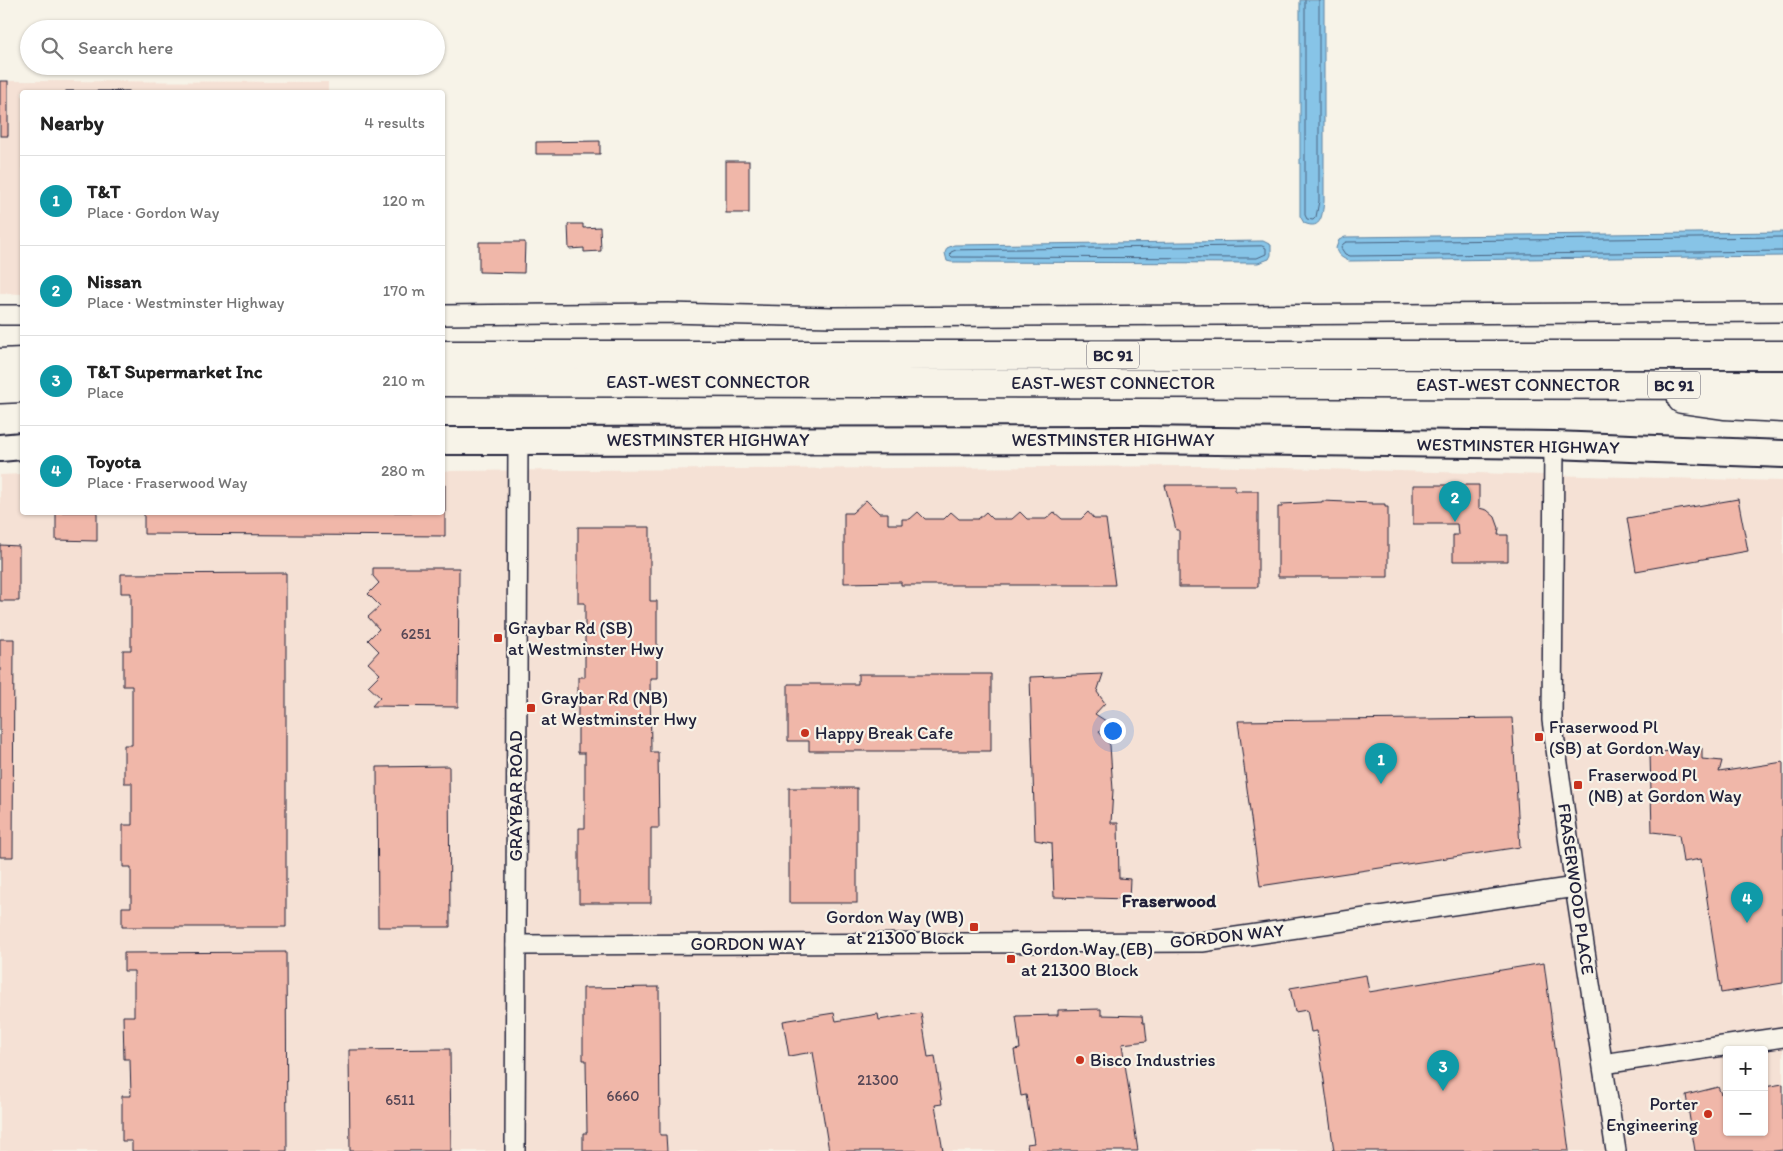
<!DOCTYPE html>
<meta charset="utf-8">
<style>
:root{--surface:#fff;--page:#f6f6f6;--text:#222;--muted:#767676;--line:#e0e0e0;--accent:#b45309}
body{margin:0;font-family:Itim,sans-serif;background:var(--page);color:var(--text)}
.controls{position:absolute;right:15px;bottom:15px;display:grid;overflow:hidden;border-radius:5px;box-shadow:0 1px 4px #0004}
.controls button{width:45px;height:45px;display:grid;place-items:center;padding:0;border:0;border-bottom:1px solid var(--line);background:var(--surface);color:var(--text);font:25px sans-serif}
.you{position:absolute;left:1112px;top:730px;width:18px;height:18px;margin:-12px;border:4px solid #fff;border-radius:50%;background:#1a73e8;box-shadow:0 0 0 8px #1a73e833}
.badge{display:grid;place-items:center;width:32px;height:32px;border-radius:50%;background:var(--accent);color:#fff;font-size:16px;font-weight:700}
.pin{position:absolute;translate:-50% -41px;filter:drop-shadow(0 1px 2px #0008)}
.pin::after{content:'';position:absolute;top:26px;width:18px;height:15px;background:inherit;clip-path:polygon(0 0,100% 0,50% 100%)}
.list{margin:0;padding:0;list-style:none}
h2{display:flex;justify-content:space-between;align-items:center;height:65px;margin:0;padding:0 20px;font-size:21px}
h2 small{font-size:16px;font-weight:400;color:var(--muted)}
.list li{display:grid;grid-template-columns:32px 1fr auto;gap:15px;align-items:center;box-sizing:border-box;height:90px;padding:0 20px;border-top:1px solid var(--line)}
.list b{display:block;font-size:19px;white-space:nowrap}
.list p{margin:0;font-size:16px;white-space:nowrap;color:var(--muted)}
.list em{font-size:16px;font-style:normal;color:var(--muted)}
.icon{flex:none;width:28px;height:28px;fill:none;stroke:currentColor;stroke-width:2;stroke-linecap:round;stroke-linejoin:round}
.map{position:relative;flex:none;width:1783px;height:1151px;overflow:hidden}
.search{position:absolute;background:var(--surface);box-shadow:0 1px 4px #0004;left:20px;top:20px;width:425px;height:55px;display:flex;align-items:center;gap:12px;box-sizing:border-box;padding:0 18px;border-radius:28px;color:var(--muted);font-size:19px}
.panel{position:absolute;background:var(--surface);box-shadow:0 1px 4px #0004;left:20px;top:90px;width:425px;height:425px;border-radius:5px}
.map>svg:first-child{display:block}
</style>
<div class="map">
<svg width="1783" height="1151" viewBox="0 0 1783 1151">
<rect width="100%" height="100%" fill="#f7f3e8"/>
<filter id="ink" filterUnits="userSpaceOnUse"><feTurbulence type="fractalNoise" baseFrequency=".02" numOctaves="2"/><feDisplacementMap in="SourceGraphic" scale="10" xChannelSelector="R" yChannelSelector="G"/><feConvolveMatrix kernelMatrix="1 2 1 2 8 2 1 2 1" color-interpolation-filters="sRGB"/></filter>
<g filter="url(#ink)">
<g fill="#f5e1d5" fill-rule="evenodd">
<polygon points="0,81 328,82 328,92 22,92 22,294 0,293"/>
<path d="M 1201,466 L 1783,481 L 1783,1151 L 0,1151 L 0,475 L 22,474 L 22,512 L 442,512 L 443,471 ZM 1727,1050 L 1764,1050 L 1764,1132 L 1727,1132 Z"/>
</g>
<g fill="#87c4e7" stroke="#5f83a2">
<path d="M 1300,0 L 1324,0 L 1324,202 C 1322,214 1322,231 1304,223 L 1300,216 Z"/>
<path d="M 1783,232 L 1783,256 L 1349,261 C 1342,258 1337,255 1336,248 L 1339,240 L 1345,237 Z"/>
<polygon points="1263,241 1271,245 1271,255 1269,259 1258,263 951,262 947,261 945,253 947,248 954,245"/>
</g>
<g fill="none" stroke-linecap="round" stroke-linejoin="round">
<g stroke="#4a6380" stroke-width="1">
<polyline points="1305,0 1305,215 1307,219 1313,220 1316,217 1319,201 1319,0"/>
<polyline points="1783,237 1346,242 1343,244 1341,248 1345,254 1350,256 1783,251"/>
<polygon points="1262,246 1266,248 1266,254 1257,258 952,257 950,255 951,252 956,250"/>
</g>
</g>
<g fill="#f0b7a9" stroke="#22223b">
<rect x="0" y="81" width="8" height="55"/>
<rect x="66" y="91" width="63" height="1"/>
<polygon points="600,141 600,154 536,154 536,142"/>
<rect x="726" y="161" width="23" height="52"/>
<polygon points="568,224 583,224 583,228 600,227 601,251 584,252 584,248 569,249"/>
<polygon points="479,242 525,242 524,273 479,272"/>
<polygon points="442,485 445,485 445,536 144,534 144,512 442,512"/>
<polygon points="1165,485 1235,485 1235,491 1258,491 1258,587 1179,587 1179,530 1176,530"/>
<polygon points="1413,485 1479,485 1479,508 1487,510 1495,517 1499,528 1498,535 1508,535 1508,561 1453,561 1453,535 1458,535 1457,524 1413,524"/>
<polygon points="1738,499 1748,551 1636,571 1627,518"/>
<polygon points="866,500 879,513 888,513 888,524 902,524 902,519 910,519 918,512 925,519 944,519 951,512 959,519 978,519 986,512 993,519 1012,519 1020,512 1027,519 1046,519 1054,512 1062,519 1081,519 1088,512 1094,519 1106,519 1115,585 901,585 901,582 844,583 844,513 852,513"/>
<polygon points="1322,501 1372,503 1372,504 1385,504 1385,507 1388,507 1388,577 1278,577 1278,507 1282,507 1282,504 1322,502"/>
<polygon points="56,512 97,512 97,541 56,540"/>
<polygon points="578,527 650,527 650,601 657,601 657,678 650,678 651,752 658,752 659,828 651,828 651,903 579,903 579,828 585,828 585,753 578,753 578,677 585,677 585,603 578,603"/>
<polygon points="0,545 19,546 19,601 0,601"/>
<polygon points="373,568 459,568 458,707 372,706 380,697 368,686 380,674 368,663 379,651 368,640 379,629 368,617 380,606 368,594 379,583 373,576"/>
<polygon points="286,573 286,927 122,927 122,907 131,907 131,867 123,867 123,825 132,825 132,783 124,783 124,745 132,745 132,686 123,686 123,650 131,650 131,593 121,593 121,574"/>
<polygon points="0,639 14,639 13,857 0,857"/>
<polygon points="858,674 991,674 991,751 809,751 809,741 788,741 788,684 858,684"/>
<polygon points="1103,674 1097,692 1105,703 1095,714 1109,723 1099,732 1110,745 1113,790 1111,823 1118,823 1119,878 1130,879 1129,899 1054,897 1052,843 1035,840 1030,677"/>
<polygon points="1512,718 1520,847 1260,886 1238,721"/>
<polygon points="1702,748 1702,759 1722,761 1719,772 1783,762 1783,983 1721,993 1701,859 1683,862 1679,835 1652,832 1650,753"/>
<polygon points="449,766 450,927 378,927 377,767"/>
<rect x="789" y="788" width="68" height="115"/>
<polygon points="286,952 287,1151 132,1151 132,1141 122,1141 122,1096 131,1096 130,1059 124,1059 123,1016 134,1016 134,971 124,971 124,953"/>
<polygon points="1544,963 1569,1151 1334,1151 1317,1031 1311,1032 1307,1010 1295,1012 1290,988 1366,975 1369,992"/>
<polygon points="659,987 660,1135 666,1135 667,1151 583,1151 583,1133 587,1133 586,1060 583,1060 583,988"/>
<polygon points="1101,1009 1101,1015 1142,1016 1143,1023 1145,1023 1147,1041 1122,1044 1138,1151 1028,1151 1027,1144 1034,1143 1026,1095 1021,1096 1014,1050 1020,1049 1016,1016 1058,1015 1058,1010"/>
<polygon points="834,1013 836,1021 878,1014 879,1020 921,1013 928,1057 935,1056 942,1104 935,1105 943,1151 829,1151 813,1052 789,1056 783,1021"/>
<polygon points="450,1049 451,1151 350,1151 349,1050"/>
<polygon points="1783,1084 1783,1150 1774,1151 1695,1151 1686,1095 1718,1087 1721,1094 1727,1093 1727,1132 1764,1132 1764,1087"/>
</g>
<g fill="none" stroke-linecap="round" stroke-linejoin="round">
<g stroke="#22223b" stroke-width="22">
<g id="street">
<polyline points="0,315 22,315"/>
<polyline points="442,315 668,313 833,317 1783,312"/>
<polyline points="1554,445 1552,720 1575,887 1616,1151"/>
<polyline points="516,945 1202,942 1575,887"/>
<polyline points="1603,1064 1783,1037"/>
<polyline points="515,1151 518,441"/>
</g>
</g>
<g stroke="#22223b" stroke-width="30">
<g id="secondary">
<polyline points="442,441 1134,440 1554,445 1783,454"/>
<polyline points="0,448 22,446"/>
</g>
</g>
<g stroke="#22223b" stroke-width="31">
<g id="highway">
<polyline points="442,355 1783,355"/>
<polyline points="0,363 22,362"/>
<polyline points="442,382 1783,385"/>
<polyline points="0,389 22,388"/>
<polyline points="1682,399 1724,405 1783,408"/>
</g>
</g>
<use href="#street" stroke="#f7f3e8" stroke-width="19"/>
<use href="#secondary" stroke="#f7f3e8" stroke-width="26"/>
<use href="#highway" stroke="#f7f3e8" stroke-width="28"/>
</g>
</g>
<g fill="#c8321e" stroke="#f7f3e8" stroke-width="2">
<rect x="493" y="633" width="10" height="10" rx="2.5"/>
<rect x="526" y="703" width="10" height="10" rx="2.5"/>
<circle cx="805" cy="733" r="5"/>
<rect x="1534" y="732" width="10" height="10" rx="2.5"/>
<rect x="1573" y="780" width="10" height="10" rx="2.5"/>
<rect x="969" y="922" width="10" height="10" rx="2.5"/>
<rect x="1006" y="954" width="10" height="10" rx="2.5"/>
<circle cx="1080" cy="1060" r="5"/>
<circle cx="1708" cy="1114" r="5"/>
</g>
<g text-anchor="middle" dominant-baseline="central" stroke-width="4.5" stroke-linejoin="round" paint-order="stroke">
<g font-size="15" fill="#564756">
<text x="416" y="634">6251</text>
<text x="878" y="1080">21300</text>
<text x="623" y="1096">6660</text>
<text x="400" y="1100">6511</text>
</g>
<g fill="#f7f3e8" stroke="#62616f" stroke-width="1">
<rect x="1087" y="341.5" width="52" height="27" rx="4"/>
<rect x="1648" y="371.5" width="52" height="27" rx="4"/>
</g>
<g font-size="16" font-weight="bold" fill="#22223b">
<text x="1113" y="355">BC 91</text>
<text x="1674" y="385">BC 91</text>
</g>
<g font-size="18" fill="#22223b" stroke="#f7f3e8">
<text x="708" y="382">EAST-WEST CONNECTOR</text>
<text x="1113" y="383">EAST-WEST CONNECTOR</text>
<text x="1518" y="385">EAST-WEST CONNECTOR</text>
<text x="708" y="440">WESTMINSTER HIGHWAY</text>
<text x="1113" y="440">WESTMINSTER HIGHWAY</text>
<text transform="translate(1518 446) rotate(1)">WESTMINSTER HIGHWAY</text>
<text transform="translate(516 796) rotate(-90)">GRAYBAR ROAD</text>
<text transform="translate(1576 889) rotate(82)">FRASERWOOD PLACE</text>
<text transform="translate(1227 936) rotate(-6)">GORDON WAY</text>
<text x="748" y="944">GORDON WAY</text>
</g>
<g font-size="18" fill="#22223b" stroke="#f7f3e8" text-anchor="start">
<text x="508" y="628">Graybar Rd (SB)<tspan x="508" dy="21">at Westminster Hwy</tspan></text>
<text x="541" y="698">Graybar Rd (NB)<tspan x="541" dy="21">at Westminster Hwy</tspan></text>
<text x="1549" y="727">Fraserwood Pl<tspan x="1549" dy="21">(SB) at Gordon Way</tspan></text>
<text x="815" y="733">Happy Break Cafe</text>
<text x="1588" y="775">Fraserwood Pl<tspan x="1588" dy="21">(NB) at Gordon Way</tspan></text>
<text x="964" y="917" text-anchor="end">Gordon Way (WB)<tspan x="964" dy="21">at 21300 Block</tspan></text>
<text x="1021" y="949">Gordon Way (EB)<tspan x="1021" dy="21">at 21300 Block</tspan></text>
<text x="1090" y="1060">Bisco Industries</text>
<text x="1698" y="1104" text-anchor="end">Porter<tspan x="1698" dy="21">Engineering</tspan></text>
</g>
<g font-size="19" font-weight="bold" fill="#22223b" stroke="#f7f3e8">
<text x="1169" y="900">Fraserwood</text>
</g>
</g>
</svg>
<div class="controls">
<button>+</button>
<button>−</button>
</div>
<div class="you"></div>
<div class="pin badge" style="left:1381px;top:784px;background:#0f9aa8">1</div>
<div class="pin badge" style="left:1455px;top:522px;background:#0f9aa8">2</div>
<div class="pin badge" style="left:1443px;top:1091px;background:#0f9aa8">3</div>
<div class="pin badge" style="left:1747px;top:923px;background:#0f9aa8">4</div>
<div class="search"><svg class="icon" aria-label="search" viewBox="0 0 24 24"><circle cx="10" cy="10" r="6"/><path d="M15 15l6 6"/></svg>Search here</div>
<section class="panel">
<h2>Nearby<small>4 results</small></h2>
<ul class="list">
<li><span class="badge" style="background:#0f9aa8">1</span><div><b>T&amp;T</b><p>Place · Gordon Way</p></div><em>120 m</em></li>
<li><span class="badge" style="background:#0f9aa8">2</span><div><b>Nissan</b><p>Place · Westminster Highway</p></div><em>170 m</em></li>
<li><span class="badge" style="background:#0f9aa8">3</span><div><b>T&amp;T Supermarket Inc</b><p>Place</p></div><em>210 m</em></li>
<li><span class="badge" style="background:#0f9aa8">4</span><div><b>Toyota</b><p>Place · Fraserwood Way</p></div><em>280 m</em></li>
</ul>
</section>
</div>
